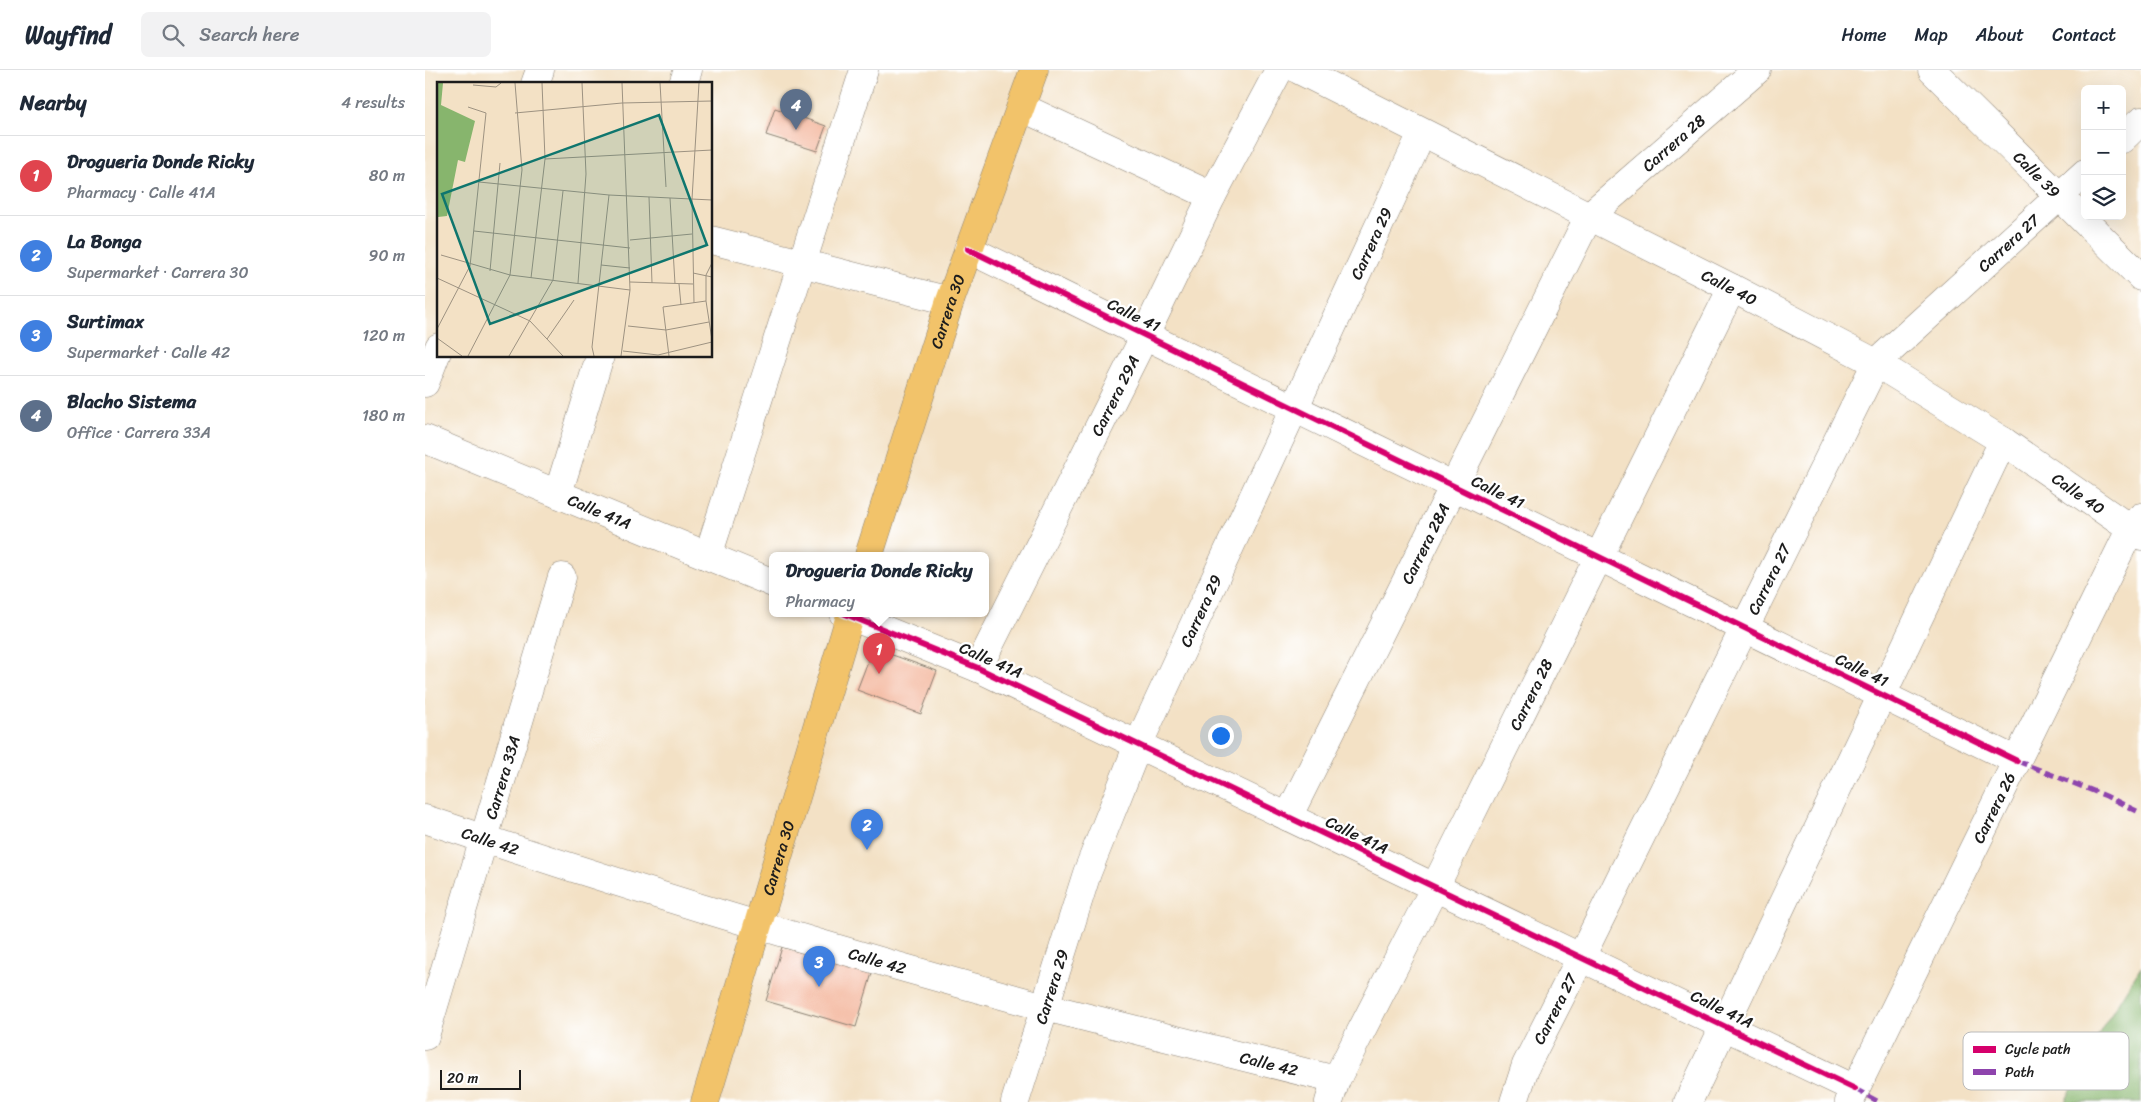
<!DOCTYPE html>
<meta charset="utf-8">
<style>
:root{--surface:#fff;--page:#f2f2f3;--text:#1f2937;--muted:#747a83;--line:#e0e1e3;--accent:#0f766e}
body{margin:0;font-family:Sriracha,sans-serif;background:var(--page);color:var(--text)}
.controls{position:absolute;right:15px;top:15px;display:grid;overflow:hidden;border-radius:8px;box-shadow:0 5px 20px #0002}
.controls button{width:45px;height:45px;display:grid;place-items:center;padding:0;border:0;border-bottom:1px solid var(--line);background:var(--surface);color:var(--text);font:25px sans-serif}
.scale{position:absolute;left:15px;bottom:12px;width:81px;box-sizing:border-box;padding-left:5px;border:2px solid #1c1c1c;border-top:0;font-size:14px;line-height:18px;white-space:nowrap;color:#1c1c1c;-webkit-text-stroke:4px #fff;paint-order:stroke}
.you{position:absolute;left:795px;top:665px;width:18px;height:18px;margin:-12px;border:4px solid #fff;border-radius:50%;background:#1a73e8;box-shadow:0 0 0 8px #1a73e833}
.badge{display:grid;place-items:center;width:32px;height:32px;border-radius:50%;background:var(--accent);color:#fff;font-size:16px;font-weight:700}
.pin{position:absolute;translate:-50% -41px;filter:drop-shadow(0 1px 2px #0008)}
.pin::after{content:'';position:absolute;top:26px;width:18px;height:15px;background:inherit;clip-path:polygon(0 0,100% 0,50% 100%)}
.popup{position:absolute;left:344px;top:482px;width:220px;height:65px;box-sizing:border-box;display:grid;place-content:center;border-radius:8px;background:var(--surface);filter:drop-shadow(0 1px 4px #0005);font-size:16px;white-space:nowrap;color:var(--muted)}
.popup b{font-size:19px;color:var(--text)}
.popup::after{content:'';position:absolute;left:50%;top:100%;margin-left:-10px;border:10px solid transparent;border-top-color:var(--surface)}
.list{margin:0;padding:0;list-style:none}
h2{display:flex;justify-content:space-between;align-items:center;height:65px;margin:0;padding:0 20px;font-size:21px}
h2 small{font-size:16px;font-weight:400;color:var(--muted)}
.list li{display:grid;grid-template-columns:32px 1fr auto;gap:15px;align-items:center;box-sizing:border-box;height:80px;padding:0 20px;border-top:1px solid var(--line)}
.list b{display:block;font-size:19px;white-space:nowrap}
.list p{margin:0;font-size:16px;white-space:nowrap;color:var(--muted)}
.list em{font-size:16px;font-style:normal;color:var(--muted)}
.icon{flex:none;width:28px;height:28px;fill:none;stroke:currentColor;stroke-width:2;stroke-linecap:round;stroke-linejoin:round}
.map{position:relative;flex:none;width:1716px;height:1032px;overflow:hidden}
header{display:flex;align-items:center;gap:30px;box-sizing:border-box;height:70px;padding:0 25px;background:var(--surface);border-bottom:1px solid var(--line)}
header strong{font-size:24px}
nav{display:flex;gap:28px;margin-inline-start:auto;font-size:18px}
.search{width:350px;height:45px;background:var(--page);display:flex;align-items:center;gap:12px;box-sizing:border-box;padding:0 18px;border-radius:8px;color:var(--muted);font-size:19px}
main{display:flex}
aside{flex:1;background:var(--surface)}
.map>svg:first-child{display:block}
</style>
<header>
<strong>Wayfind</strong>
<div class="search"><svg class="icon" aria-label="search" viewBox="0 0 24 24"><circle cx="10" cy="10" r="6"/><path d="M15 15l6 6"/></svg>Search here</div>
<nav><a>Home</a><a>Map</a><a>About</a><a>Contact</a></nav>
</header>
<main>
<aside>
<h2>Nearby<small>4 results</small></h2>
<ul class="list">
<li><span class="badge" style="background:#e0444e">1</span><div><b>Drogueria Donde Ricky</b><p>Pharmacy · Calle 41A</p></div><em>80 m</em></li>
<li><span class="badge" style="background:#3f7fe0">2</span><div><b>La Bonga</b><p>Supermarket · Carrera 30</p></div><em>90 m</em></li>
<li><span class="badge" style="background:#3f7fe0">3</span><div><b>Surtimax</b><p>Supermarket · Calle 42</p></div><em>120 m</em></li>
<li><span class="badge" style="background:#5c6f8a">4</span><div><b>Blacho Sistema</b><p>Office · Carrera 33A</p></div><em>180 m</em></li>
</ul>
</aside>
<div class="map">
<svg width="1716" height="1032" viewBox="0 0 1716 1032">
<rect width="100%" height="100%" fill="#fff"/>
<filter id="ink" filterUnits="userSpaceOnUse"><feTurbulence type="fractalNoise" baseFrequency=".02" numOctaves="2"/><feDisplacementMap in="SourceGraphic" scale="10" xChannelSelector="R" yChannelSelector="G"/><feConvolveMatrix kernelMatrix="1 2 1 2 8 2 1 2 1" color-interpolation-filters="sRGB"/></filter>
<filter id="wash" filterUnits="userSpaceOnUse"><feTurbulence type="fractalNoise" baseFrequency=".0096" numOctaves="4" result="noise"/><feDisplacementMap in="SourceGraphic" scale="20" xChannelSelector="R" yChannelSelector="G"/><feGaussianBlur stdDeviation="1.12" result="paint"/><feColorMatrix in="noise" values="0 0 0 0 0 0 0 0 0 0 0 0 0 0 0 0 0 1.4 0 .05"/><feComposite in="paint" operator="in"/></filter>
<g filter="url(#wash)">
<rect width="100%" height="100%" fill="#f3e1c5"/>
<polygon fill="#87b56d" stroke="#526844" points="1716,896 1716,1032 1640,1032 1676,960"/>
<g id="blocks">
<g fill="#f3b094">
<polygon points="350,38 401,56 392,81 341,65"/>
<polygon points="448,578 512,601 496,644 432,620"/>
<polygon points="357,877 447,903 431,957 341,931"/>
</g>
</g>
</g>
<g filter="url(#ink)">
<use href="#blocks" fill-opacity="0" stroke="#887e70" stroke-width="1"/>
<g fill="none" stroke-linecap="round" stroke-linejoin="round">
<g stroke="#887e70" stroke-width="29">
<g id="minor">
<path id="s1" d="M 874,0 L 1307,218 L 1451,293 L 1578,371 L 1716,466"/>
<path id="s2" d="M 1507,0 L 1716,207"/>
<polyline points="110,14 115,0"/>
<polyline points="258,14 263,0"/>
<polyline points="596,37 787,126"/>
<polyline points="1697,69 1716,51"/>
<polyline points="286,170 525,231"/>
<polyline points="543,179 1592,691"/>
<polyline points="0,313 14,277"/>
<path id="s3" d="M 0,369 L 348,513"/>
<polyline points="133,424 175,286"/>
<polyline points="283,486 439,0"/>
<polyline points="418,543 553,598 1430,1019"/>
<path id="s4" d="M 553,598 L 720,265 L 787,126 L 854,0"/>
<path id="s5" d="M 863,747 L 1164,146 L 1332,0"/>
<path id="s6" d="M 0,749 C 204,818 412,881 620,937 C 717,962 814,986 911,1010"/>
<path id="s7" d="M 0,966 L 137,507"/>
<path id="s8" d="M 590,1032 L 662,803 L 713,675 L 997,63"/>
<path id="s9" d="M 904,1032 L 911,1010 L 1010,817 L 1307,218"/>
<path id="s10" d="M 1089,1032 L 1101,995 L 1156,887 L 1451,293 L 1660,103"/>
<polyline points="1263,1032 1578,371"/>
<path id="s11" d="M 1424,1032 L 1706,458 L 1716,447"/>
</g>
</g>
<g stroke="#887e70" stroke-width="29">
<g id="major">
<path id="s12" d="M 444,485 L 525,231 L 609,0"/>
<path id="s13" d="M 280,1032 L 426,543"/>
</g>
</g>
<use href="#minor" stroke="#fff" stroke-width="28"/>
<use href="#major" stroke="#f2c36a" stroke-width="28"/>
<g stroke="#8e44ad" stroke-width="5" stroke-dasharray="10 5" stroke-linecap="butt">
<polyline points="1592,691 1681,726 1716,743"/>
<polyline points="1430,1019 1454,1032"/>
</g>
<g stroke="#fff" stroke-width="9">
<g id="cycleway">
<polyline points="543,179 1592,691"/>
<polyline points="418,543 553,598 1430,1019"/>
</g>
</g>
<use href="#cycleway" stroke="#d6006c" stroke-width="6"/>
</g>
</g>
<g text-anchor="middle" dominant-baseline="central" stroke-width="4.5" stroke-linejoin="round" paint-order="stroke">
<g font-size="16" fill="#1c1c1c" stroke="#fff">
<text stroke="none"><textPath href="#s5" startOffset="784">Carrera 28</textPath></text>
<text stroke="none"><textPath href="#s2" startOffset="148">Calle 39</textPath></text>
<text stroke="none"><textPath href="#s8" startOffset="931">Carrera 29</textPath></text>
<text stroke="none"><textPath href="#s10" startOffset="1002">Carrera 27</textPath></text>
<text stroke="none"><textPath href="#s1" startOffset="482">Calle 40</textPath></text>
<text stroke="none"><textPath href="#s12" startOffset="256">Carrera 30</textPath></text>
<text transform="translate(709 245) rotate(26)">Calle 41</text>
<text stroke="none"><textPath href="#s4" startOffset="305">Carrera 29A</textPath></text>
<text transform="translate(1073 422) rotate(26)">Calle 41</text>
<text stroke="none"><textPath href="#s1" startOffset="888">Calle 40</textPath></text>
<text stroke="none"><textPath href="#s3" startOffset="189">Calle 41A</textPath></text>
<text stroke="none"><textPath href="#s5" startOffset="306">Carrera 28A</textPath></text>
<text stroke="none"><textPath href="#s10" startOffset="582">Carrera 27</textPath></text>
<text stroke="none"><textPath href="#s8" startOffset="526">Carrera 29</textPath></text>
<text transform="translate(566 590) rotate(24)">Calle 41A</text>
<text transform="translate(1437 600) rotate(26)">Calle 41</text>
<text stroke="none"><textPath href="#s9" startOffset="455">Carrera 28</textPath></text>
<text stroke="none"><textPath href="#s7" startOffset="270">Carrera 33A</textPath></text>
<text stroke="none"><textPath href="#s11" startOffset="328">Carrera 26</textPath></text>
<text transform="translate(932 765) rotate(26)">Calle 41A</text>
<text stroke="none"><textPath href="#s6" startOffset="69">Calle 42</textPath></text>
<text stroke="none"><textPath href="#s13" startOffset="255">Carrera 30</textPath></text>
<text stroke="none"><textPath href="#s6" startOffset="474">Calle 42</textPath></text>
<text stroke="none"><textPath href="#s8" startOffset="121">Carrera 29</textPath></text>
<text stroke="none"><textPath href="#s10" startOffset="102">Carrera 27</textPath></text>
<text transform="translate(1297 939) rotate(26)">Calle 41A</text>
<text stroke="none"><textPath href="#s6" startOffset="879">Calle 42</textPath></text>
</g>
</g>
<g transform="translate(12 12)">
<rect width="275" height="275" fill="#f3e1c5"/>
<path d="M 0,1 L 6,1 L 4,23 L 38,39 L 28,80 L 21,78 L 10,134 L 1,135 Z" fill="#87b56d"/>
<path fill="none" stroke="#9d9281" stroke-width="1" d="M 223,1 L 229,105M 36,3 L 59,5 L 64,1M 78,31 L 185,21 L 275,19M 108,77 L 275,68M 42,100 L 172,113 L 275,118M 212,115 L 215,201M 233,116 L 238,202M 37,149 L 193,166M 193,158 L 255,152M 4,173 L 73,193 L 193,208M 275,181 L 269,193 L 269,219 L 275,258M 164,183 L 193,186M 53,189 L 63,81M 256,191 L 275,195M 0,196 L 93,239 L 126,274M 94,196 L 108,77 L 105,1M 193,200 L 256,202M 141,201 L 149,92 L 145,1M 242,202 L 244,223M 257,221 L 255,117 L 262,1M 191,244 L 229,248 L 272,240M 0,247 L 33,184 L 49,31 L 31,25M 0,256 L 25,274M 110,257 L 137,218M 186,269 L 221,273 L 275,260M 31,274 L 73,193 L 85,88 L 78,1M 72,274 L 116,198 L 126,109M 157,274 L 155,265 L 172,113M 184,274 L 193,208 L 185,1M 232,274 L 226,225 L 269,219"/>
<path fill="#0f766e" fill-opacity="0.15" stroke="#0f766e" stroke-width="2.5" d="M 222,33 L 270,163 L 53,242 L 5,112 Z"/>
<rect width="275" height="275" fill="none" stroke="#1c1c1c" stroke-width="2.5"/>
</g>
<rect x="1538" y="962" width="166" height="58" rx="8" fill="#fff" stroke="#bbb" stroke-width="1"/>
<rect x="1548" y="976" width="23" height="7" fill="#d6006c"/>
<rect x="1548" y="999" width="23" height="6" fill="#8e44ad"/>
<g font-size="14" fill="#1c1c1c">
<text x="1580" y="984">Cycle path</text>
<text x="1580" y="1007">Path</text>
</g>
</svg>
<div class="controls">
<button>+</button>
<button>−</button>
<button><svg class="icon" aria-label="layers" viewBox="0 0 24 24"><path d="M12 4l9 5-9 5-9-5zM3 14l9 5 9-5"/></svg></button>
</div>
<div class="scale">20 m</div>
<div class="you"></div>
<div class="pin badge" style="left:454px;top:604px;background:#e0444e">1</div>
<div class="popup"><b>Drogueria Donde Ricky</b>Pharmacy</div>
<div class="pin badge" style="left:442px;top:780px;background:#3f7fe0">2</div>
<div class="pin badge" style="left:394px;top:917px;background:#3f7fe0">3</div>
<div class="pin badge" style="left:371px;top:60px;background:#5c6f8a">4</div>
</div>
</main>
